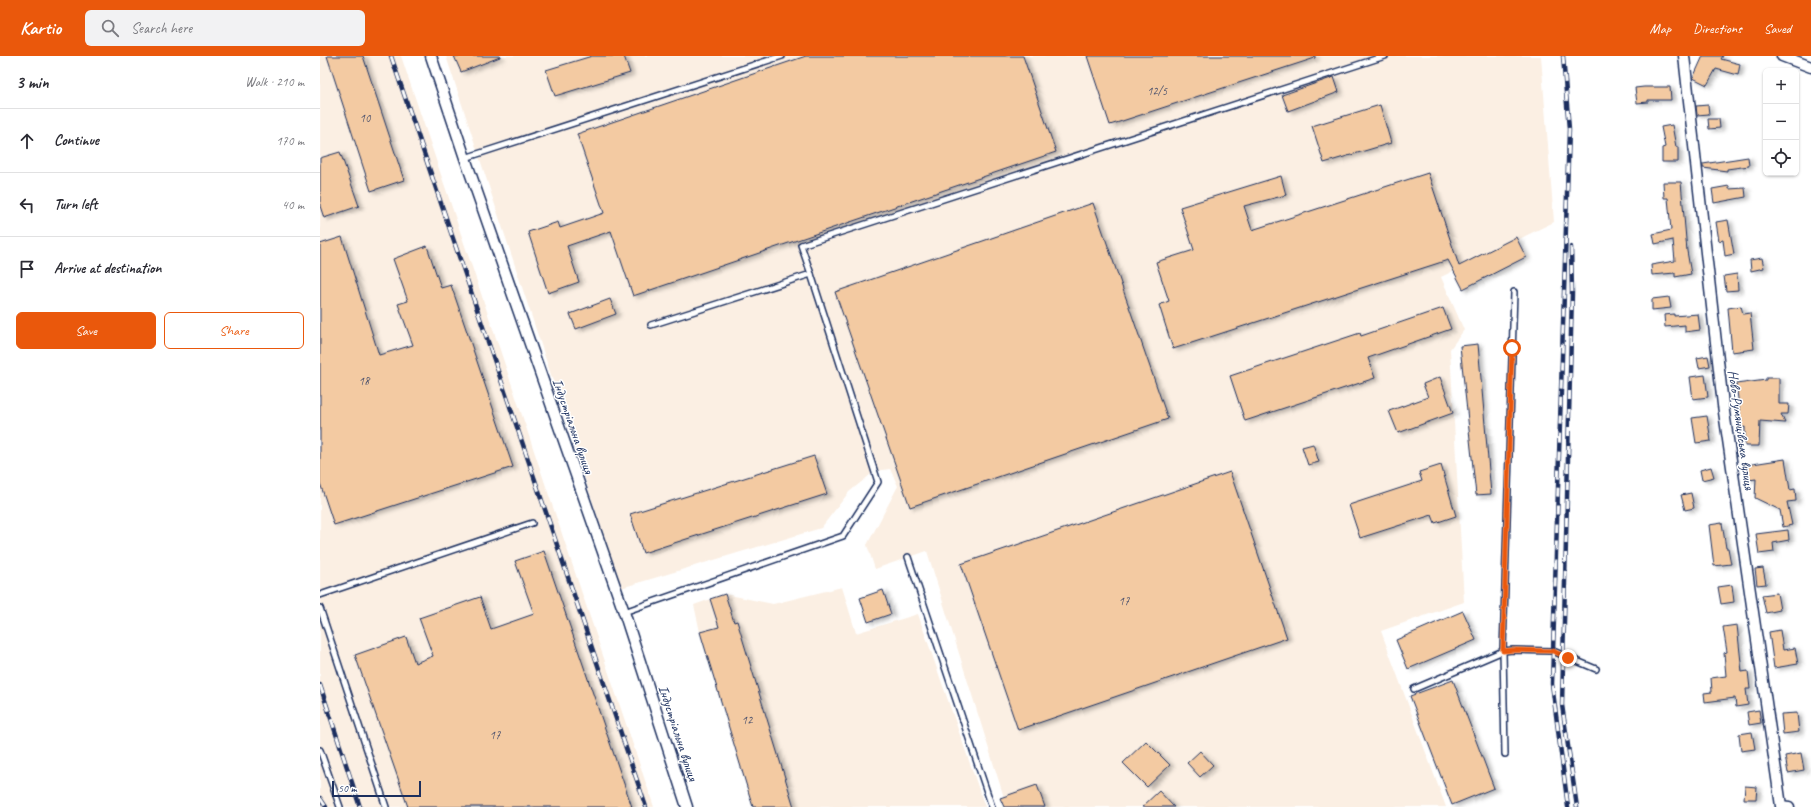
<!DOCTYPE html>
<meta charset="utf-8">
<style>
:root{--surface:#fff;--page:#f2f2f3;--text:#2b2b33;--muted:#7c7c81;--line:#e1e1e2;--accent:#ea580c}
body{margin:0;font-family:Caveat,sans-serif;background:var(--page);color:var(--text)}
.controls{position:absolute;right:12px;top:12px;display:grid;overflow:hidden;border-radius:6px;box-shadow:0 1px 3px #0004}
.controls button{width:36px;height:36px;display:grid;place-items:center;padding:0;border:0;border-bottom:1px solid var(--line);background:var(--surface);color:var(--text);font:20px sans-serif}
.scale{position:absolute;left:12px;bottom:10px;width:89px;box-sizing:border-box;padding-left:4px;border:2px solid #1b2f5e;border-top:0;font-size:11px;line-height:14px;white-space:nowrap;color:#1b2f5e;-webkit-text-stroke:3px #fff;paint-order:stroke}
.stop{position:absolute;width:12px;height:12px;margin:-9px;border:3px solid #ea580c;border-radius:50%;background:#fff}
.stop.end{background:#ea580c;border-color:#fff;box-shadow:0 1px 4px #0008}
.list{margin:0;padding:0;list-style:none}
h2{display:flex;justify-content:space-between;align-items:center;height:52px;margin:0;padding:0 16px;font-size:17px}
h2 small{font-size:13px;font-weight:400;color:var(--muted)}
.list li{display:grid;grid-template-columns:26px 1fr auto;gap:12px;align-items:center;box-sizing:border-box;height:64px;padding:0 16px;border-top:1px solid var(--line)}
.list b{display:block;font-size:15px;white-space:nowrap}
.list em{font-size:13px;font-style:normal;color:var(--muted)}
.actions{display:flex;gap:8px;padding:12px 16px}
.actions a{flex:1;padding:9px 0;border:1px solid var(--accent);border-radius:6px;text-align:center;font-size:14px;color:var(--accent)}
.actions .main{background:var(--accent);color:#fff}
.icon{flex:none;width:22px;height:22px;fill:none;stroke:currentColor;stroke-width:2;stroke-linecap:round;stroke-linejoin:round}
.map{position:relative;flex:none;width:1491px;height:751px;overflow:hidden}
header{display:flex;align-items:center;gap:24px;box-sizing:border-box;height:56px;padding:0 20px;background:var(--accent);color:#fff}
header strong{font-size:19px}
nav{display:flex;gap:22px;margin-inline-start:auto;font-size:14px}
.search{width:280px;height:36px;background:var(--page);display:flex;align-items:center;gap:10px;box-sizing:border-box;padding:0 14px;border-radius:6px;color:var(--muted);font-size:15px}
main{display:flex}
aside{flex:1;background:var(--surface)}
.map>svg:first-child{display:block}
</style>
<header>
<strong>Kartio</strong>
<div class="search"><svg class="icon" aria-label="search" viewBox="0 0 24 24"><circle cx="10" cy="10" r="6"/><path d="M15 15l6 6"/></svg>Search here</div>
<nav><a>Map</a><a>Directions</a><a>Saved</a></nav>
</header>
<main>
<aside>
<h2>3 min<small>Walk · 210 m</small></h2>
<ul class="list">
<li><svg class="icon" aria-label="ahead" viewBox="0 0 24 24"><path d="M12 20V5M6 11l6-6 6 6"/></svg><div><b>Continue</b></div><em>170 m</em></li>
<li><svg class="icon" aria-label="left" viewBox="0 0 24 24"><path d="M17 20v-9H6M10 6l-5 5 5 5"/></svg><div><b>Turn left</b></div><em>40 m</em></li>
<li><svg class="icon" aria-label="arrive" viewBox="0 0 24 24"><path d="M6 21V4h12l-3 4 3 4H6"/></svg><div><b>Arrive at destination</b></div></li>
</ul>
<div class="actions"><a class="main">Save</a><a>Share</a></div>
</aside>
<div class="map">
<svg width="1491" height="751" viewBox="0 0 1491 751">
<defs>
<filter id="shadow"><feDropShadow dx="4" dy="2" stdDeviation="2" flood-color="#0004"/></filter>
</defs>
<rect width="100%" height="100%" fill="#fff"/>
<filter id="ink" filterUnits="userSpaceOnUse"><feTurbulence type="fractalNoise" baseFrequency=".025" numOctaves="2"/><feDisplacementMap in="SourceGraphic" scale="8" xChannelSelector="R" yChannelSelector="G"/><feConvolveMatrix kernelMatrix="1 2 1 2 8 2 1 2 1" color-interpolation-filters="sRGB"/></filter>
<g filter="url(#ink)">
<g fill="#fbefe3">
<polygon points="0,0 81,0 334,751 0,751"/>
<polygon points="126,0 1221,0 1234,166 1121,221 1144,274 1130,293 1144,546 1061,575 1126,751 687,751 607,495 555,513 547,489 578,430 570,413 555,415 529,436 501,472 301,532"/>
<polygon points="522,531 536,577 598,558 665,751 433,751 380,576 374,549 405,538 453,548"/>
</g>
<g fill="#f3caa2" stroke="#1b2f5e" filter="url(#shadow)">
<polygon points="7,0 43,0 84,124 51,135"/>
<polygon points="134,0 180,0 180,1 141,16"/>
<polygon points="272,0 304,0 310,17 235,40 226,14"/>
<polygon points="486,0 703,0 736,96 313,240 291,175 247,190 259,226 228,237 208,176 238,166 240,172 284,157 257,78"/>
<polygon points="767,0 995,0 995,2 790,69"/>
<polygon points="1383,0 1403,0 1401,3 1420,8 1418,19 1396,13 1387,29 1373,22"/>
<polygon points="1014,21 1019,36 968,55 962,39"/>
<polygon points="1324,31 1350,31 1351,44 1328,44 1328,46 1317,47 1315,32"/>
<polygon points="1060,49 1071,87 1004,107 992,70"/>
<polygon points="1388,49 1389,58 1377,59 1376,50"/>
<polygon points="1388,63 1399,63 1400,72 1389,73"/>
<polygon points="1352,69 1356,91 1358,91 1358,106 1342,106 1342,92 1345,91 1341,71"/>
<polygon points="20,96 39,150 4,162 0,150 0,102"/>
<polygon points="1428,101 1429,110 1407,113 1407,115 1383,112 1383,108"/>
<polygon points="1108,117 1139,210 1196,181 1206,201 1143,233 1128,204 853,293 839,249 849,245 836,206 874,194 860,151 961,120 966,139 924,150 932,174"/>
<polygon points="1343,126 1361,126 1367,195 1371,218 1355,221 1355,217 1332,219 1331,209 1355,205 1353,184 1335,188 1333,178 1351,174 1348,142 1344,142"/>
<polygon points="1409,130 1409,133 1425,132 1426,141 1394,147 1392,133"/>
<polygon points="773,147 848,363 590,451 515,236"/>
<polygon points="1408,164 1414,198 1405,200 1403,184 1399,185 1396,166"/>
<polygon points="22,181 59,299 93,289 78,248 88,245 73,203 107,190 121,232 131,229 193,411 14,469 0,427 0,188"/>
<polygon points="1442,202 1444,212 1431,215 1430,204"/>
<polygon points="1417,218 1418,234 1406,235 1404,220"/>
<polygon points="1349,241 1351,252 1332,254 1332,243"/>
<polygon points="290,243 296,258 256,273 250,258"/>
<polygon points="1421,250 1423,258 1430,257 1434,293 1412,296 1408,252"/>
<polygon points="1123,252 1131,273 1048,302 1055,322 925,365 910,320 1040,277 1041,280"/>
<polygon points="1354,258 1354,260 1378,258 1380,274 1365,276 1365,269 1345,271 1344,259"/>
<polygon points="1158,288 1171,438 1156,439 1140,290"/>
<polygon points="1388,300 1390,310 1379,312 1377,302"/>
<polygon points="1385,319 1388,341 1373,343 1370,321"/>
<polygon points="1120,321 1133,357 1078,377 1069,355 1108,341 1103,328"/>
<polygon points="1446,322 1459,322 1459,348 1469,348 1468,358 1461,358 1465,367 1440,365 1439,390 1425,390 1425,371 1422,372 1416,328 1446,324"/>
<polygon points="1387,360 1391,385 1376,387 1372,362"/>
<polygon points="993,388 999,406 988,409 982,391"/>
<polygon points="494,400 507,438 323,497 310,458"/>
<polygon points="1465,403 1470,434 1475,433 1476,445 1467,446 1472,469 1463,471 1460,454 1435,442 1436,423 1429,424 1426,409"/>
<polygon points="1121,409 1136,460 1115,467 1112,459 1040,482 1029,449 1102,425 1099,416"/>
<polygon points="1391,411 1394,421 1382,424 1380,414"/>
<polygon points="910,416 967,582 698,674 641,508"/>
<polygon points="1371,437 1374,452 1365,454 1361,439"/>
<polygon points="1402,467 1406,492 1408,492 1411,508 1394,510 1389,469"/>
<polygon points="1468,474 1469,484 1453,487 1454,496 1439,498 1436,478"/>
<polygon points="224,495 312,751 88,751 35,599 86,581 95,607 113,600 99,562 160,541 171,573 214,558 195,505"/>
<polygon points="1443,512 1446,528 1437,529 1435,513"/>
<polygon points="1412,529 1414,546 1401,548 1398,531"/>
<polygon points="563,534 571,558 548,566 540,542"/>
<polygon points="1457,537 1460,554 1446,557 1442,539"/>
<polygon points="405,538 414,566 417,565 474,751 433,751 380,576 399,571 390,543"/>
<polygon points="1143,555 1156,584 1088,613 1076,584"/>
<polygon points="1417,569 1422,616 1428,615 1430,633 1426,633 1428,649 1416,651 1415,642 1385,646 1384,637 1392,636 1391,622 1406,620 1404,597 1407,596 1403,571"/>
<polygon points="1460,574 1463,594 1475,592 1478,608 1454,612 1449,576"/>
<polygon points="1133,624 1174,732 1132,749 1090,640"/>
<polygon points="1439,654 1441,667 1429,669 1427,656"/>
<polygon points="1477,657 1479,676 1463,678 1461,658"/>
<polygon points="1432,676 1435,693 1421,695 1419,678"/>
<polygon points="826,685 850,709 827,731 803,707"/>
<polygon points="880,695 893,709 880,721 867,707"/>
<polygon points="1481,697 1484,714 1468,717 1465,700"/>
<polygon points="717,729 725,751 684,751 680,742"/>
<polygon points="1425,730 1437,731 1436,743 1424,743"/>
<polygon points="839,735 854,751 822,751"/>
</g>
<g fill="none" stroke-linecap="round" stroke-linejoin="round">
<g stroke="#1b2f5e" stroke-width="8">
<g id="service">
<polyline points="145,102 462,0"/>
<polyline points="1194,236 1183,595 1193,594 1233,595 1276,613"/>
<polyline points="331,269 491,218 481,189 1065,0"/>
<polyline points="588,501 672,751"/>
<polyline points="0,539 212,467"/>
<polyline points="0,552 66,751"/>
<polyline points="304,556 523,480 558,426 491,218"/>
<polyline points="1094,633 1183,595 1185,698"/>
<polyline points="0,694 20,751"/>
</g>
</g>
<g stroke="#1b2f5e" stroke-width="13">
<g id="minor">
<polyline points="111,0 145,102 304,556 367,751"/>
<polyline points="1364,0 1403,349 1461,750 1469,751"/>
<polyline points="1462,0 1491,11"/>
</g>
</g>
<use href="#service" stroke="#fff" stroke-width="5"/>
<use href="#minor" stroke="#fff" stroke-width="10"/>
<g stroke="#1b2f5e" stroke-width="4.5">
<g id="rail">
<polyline points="71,0 326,751"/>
<polyline points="1243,0 1249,73 1232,628 1248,751"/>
<polyline points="1251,191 1252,236 1242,649 1257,751"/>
<polyline points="0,629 40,751"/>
<polyline points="0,742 6,751"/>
</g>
</g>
<use href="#rail" stroke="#fff" stroke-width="3" stroke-dasharray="9" stroke-linecap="butt"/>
</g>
</g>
<g fill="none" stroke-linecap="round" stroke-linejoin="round" filter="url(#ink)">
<polyline stroke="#ea580c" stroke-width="5" points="1192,292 1183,595 1193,594 1233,595 1248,602"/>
</g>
<g text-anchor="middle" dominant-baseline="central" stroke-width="3" stroke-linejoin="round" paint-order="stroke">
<g font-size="12" fill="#51566f">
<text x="837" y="35">12/5</text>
<text x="45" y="62">10</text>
<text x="44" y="325">18</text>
<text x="804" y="545">17</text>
<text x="427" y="664">12</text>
<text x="175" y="679">17</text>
</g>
<g font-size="14" fill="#1b2f5e" stroke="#fff">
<text transform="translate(253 370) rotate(71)">Індустріальна вулиця</text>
<text transform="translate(1421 374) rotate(82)">Ново-Румянцівська вулиця</text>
<text transform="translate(358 677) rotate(72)">Індустріальна вулиця</text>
</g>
</g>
</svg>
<div class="controls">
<button>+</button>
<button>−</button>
<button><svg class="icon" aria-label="locate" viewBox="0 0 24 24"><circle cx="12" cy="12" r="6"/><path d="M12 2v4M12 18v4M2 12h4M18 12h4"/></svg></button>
</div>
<div class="scale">50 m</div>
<div class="stop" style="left:1192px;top:292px"></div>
<div class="stop end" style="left:1248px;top:602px"></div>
</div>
</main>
